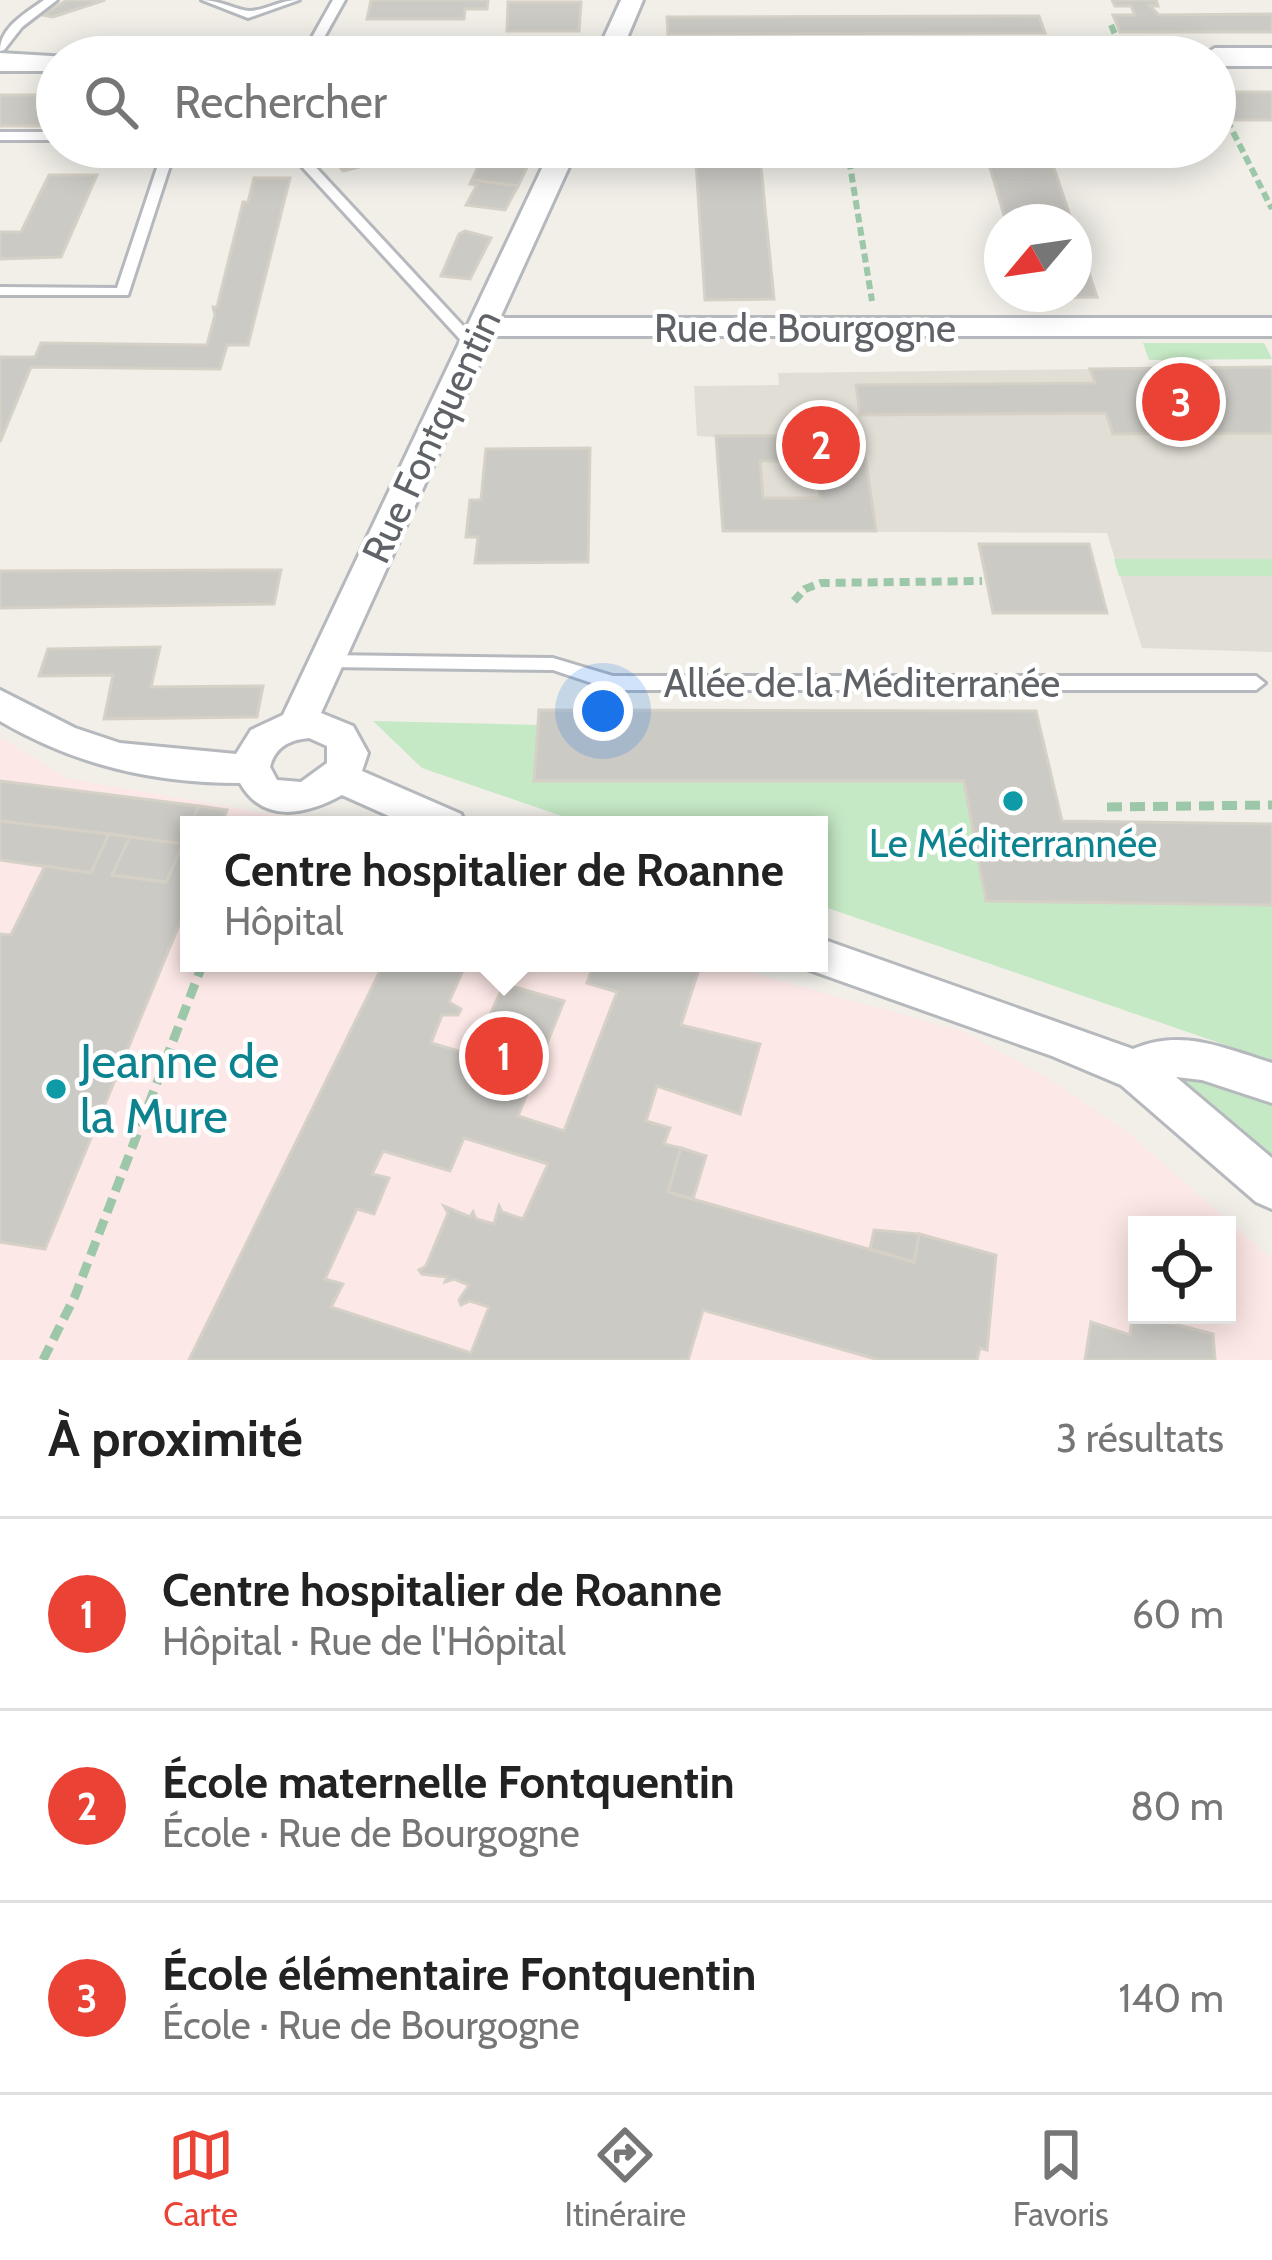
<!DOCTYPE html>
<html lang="fr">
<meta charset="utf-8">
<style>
:root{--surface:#fff;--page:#f6f6f6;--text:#222;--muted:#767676;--line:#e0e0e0;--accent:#ea4335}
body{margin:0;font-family:Cabin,sans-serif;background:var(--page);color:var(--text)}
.controls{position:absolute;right:36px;bottom:36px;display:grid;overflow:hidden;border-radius:0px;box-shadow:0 6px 30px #0003}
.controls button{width:108px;height:108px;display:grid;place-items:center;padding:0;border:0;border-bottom:3px solid var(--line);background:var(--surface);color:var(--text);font:60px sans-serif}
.compass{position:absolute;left:984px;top:204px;width:108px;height:108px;border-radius:50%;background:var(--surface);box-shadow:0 6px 30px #0003;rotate:241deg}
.you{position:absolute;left:603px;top:711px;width:42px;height:42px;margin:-30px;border:9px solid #fff;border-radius:50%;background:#1a73e8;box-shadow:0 0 0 18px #1a73e833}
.badge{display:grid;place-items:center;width:78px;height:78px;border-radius:50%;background:var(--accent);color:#fff;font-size:39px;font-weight:700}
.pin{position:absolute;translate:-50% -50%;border:6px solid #fff;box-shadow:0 3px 12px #0006}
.popup{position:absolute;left:180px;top:816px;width:648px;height:156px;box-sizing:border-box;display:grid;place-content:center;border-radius:0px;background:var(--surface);filter:drop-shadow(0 3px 9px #0005);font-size:39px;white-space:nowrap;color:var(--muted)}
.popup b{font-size:45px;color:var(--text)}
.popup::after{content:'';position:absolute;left:50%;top:100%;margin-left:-24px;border:24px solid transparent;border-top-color:var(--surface)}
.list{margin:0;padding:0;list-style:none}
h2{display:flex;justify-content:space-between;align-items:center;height:156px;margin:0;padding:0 48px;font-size:51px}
h2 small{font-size:39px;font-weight:400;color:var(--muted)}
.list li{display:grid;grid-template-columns:78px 1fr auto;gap:36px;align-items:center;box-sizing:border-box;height:192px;padding:0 48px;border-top:3px solid var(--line)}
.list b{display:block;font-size:45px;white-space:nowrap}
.list p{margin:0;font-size:39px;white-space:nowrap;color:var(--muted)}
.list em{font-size:39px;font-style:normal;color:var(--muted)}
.icon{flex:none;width:66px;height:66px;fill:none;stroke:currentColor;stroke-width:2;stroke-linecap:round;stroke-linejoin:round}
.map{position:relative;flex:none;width:1272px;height:1360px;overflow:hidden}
.search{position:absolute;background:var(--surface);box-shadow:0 6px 30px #0003;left:36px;right:36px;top:36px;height:132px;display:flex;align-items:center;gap:30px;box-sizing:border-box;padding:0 42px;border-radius:66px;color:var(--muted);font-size:45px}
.sheet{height:732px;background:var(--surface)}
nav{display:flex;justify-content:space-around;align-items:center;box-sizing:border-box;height:168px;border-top:3px solid var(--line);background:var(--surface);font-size:33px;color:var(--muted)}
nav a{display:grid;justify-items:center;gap:6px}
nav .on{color:var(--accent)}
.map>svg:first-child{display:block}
</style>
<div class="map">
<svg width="1272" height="1360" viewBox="0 0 1272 1360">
<rect width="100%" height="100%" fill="#f1efe8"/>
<polygon fill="#e1ded6" points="1272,367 1272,652 1142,648 1107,533 723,531 716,437 697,436 694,386 779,385 778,373"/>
<path fill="#fce8e6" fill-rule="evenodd" d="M 0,737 L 67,778 L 331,825 L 189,825 L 189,963 L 716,963 L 962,1031 L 1053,1081 L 1131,1135 L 1272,1259 L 1272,1360 L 0,1360 ZM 1137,1225 L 1227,1225 L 1227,1315 L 1137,1315 Z"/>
<g fill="#c5e8c5">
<polygon points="1143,343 1264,343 1272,359 1149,360"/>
<polygon points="1114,559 1272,559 1272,576 1119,576"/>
<polygon points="373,721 539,725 534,781 964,781 986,901 1272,905 1272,1061 819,905 819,825 588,825 422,768"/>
<polygon points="1172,1070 1272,1104 1272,1154"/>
</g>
<g fill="#cccac5" stroke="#d6d1c6" stroke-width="3" fill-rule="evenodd">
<polygon points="67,0 105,0 53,17 42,15"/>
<polygon points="371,0 488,0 487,9 465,9 464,19 367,19"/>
<polygon points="1112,0 1156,0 1158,6 1150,6 1159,15 1272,14 1272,32 1120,32 1113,15 1135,15 1131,6 1115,6"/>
<polygon points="508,2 581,2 579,31 507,31"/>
<polygon points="1039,16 1045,33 668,34 667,17"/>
<rect x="1215" y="92" width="57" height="28"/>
<rect x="0" y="95" width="57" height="31"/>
<polygon points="337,147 384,147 386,150 376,152 382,161 343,171 326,150"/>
<polygon points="695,147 759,147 774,299 705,300"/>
<polygon points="984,147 1047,147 1072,222 1006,222"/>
<polygon points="484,152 513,155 508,160 528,165 518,186 472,180"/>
<polygon points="49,175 97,175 61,257 0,259 0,232 21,232"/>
<polygon points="254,178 290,178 248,345 227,345 220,369 31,367 0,442 0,357 35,357 41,343 207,345 215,315 213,307 217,307 243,202 248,202"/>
<polygon points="472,180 518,186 505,210 466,205 477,185 470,184"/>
<polygon points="1074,228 1097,297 1028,298 1027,294 1074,294"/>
<polygon points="465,231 491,238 470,279 441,276 459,234"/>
<polygon points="1272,367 1272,433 1113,434 1106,413 860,415 856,385 1095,383 1090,369"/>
<path d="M 862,435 L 876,531 L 723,531 L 716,436 ZM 760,461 L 816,461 L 820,498 L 763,498 Z"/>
<polygon points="590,448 588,562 475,563 478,537 466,537 470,500 481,500 486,449"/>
<polygon points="979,544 1089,544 1107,613 993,613"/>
<polygon points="281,570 274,604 0,608 0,571"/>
<polygon points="160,647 151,687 263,686 257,717 104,719 113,675 39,676 48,649"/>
<polygon points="539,710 1036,711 1062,821 1272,824 1272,905 986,901 964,781 534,781"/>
<polygon points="0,781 199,806 183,844 130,837 0,821"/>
<polygon points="199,806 227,810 221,825 191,825"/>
<polygon points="0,821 109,834 91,873 0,860"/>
<polygon points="189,829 189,901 45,1249 0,1242 0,934 11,935 45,866 91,873 109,834 130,837 112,875 166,882"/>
<polygon points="130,837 183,844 166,882 112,875"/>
<path d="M 384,963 L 447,963 L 464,968 L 449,1002 L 461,1009 L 458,1015 L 442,1015 L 431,1043 L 472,1055 L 504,984 L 564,1001 L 518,1116 L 564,1131 L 617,992 L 587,983 L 594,963 L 701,963 L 681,1025 L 760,1044 L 740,1114 L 657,1086 L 646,1121 L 670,1128 L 664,1144 L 681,1148 L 668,1192 L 914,1262 L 919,1234 L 996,1255 L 987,1350 L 980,1348 L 977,1360 L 879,1360 L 703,1310 L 688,1360 L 189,1360 ZM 464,1138 L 548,1164 L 523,1219 L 502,1212 L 499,1206 L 494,1224 L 476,1219 L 473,1212 L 470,1217 L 444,1206 L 448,1213 L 426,1266 L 419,1270 L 422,1274 L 447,1277 L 445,1282 L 454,1279 L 469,1285 L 459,1300 L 461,1305 L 470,1301 L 489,1307 L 471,1353 L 331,1307 L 343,1284 L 325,1279 L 357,1209 L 374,1214 L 389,1178 L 372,1174 L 383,1151 L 450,1171 Z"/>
<polygon points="681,1148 706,1156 693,1199 668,1192"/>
<polygon points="874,1230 919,1234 914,1262 870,1249"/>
<polygon points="1132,1313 1213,1334 1215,1360 1085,1360 1091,1322 1130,1335"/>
</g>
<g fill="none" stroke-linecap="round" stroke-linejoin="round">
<g stroke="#b5b8bc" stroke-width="6">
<g id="service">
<path d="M 44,0 L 57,0 L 22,27 L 4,50 L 0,51 C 0,27 26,13 44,0 Z"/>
<path d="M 202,0 C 220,0 238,11 250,11 C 267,10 280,0 299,0 L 248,18 Z"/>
<polygon points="333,0 345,0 313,57 301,57"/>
<rect x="0" y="132" width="57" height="8"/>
<polygon points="164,147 176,147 128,295 0,295 0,287 117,288"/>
<polygon points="284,147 297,147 478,342 478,348 468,348"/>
<polygon points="326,655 553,658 613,676 1256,676 1265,683 1256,690 613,690 553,670 326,667 317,661"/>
</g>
</g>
<g stroke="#b5b8bc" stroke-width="6">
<g id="minor">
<polygon points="621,0 643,0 619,57 595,57"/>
<path d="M 552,147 L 578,147 L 500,318 L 1272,318 L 1272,336 L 492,336 L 321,713 L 353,726 L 368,753 L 362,771 L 461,814 L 466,825 L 409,825 L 342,795 C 306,815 263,824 240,783 C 153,783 75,765 0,721 L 0,690 L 75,728 L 120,743 L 236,754 L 251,730 L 283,715 ZM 309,738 L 327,746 L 327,763 L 301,782 L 277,780 L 270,767 C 275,747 289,740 309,738 Z"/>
<path d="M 819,938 L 1133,1049 C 1182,1028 1224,1048 1272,1063 L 1272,1103 L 1202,1080 L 1176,1077 L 1272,1158 L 1272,1209 L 1256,1202 L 1121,1085 L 1052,1056 L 804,968 L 802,963 L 819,963 Z"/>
</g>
</g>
<g stroke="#b5b8bc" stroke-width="6">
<g id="tertiary">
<polygon points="1215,48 1272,48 1272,66 1215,66 1215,57 1200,57"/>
<polygon points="0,53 68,57 57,57 57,71 0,71"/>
</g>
</g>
<g stroke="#9cc7a9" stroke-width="6" stroke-dasharray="9 4.5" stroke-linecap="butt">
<polyline points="1111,25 1125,57"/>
<polyline points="1227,120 1272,209"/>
<polyline points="847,147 872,301"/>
</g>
<polyline stroke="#9cc7a9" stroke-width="8" stroke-dasharray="10 6" stroke-linecap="butt" points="794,601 805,589 821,583 982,581"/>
<g stroke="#9cc7a9" stroke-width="9" stroke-dasharray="15 8" stroke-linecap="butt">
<polyline points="1107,807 1272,805"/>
<polyline points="43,1360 75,1296 203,963"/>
</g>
<use href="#service" fill="#fff" fill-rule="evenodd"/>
<use href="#minor" fill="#fff" fill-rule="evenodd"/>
<use href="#tertiary" fill="#fff" fill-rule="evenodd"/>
</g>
<g fill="#0f9aa8" stroke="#fff" stroke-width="4.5">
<circle cx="1013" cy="801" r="12"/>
<circle cx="56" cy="1089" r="12"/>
</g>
<g text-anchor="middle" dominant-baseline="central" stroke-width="9" stroke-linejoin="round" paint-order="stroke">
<g font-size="39" fill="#5f6368" stroke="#fff">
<text x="805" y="328">Rue de Bourgogne</text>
<text transform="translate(431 436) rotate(-65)">Rue Fontquentin</text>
<text x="862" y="683">Allée de la Méditerranée</text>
</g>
<g font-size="39" fill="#0d838f" stroke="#fff">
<text x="1013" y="843">Le Méditerrannée</text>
</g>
<g font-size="48" fill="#0d838f" stroke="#fff" text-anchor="start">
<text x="80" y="1061">Jeanne de<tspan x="80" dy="55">la Mure</tspan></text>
</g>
</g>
</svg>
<div class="controls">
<button><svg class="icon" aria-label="locate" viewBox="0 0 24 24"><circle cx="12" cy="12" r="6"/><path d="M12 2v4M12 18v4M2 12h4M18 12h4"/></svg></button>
</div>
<svg class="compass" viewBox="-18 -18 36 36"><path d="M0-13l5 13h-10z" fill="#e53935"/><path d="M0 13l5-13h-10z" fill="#767676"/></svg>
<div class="you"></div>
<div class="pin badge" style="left:504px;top:1056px">1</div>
<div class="popup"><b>Centre hospitalier de Roanne</b>Hôpital</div>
<div class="pin badge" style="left:821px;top:445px">2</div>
<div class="pin badge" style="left:1181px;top:402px">3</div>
<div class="search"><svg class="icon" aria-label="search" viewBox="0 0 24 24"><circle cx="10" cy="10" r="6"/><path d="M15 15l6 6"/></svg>Rechercher</div>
</div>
<section class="sheet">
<h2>À proximité<small>3 résultats</small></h2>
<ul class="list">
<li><span class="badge">1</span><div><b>Centre hospitalier de Roanne</b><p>Hôpital · Rue de l'Hôpital</p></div><em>60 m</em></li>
<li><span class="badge">2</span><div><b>École maternelle Fontquentin</b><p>École · Rue de Bourgogne</p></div><em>80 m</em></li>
<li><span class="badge">3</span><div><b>École élémentaire Fontquentin</b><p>École · Rue de Bourgogne</p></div><em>140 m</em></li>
</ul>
</section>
<nav>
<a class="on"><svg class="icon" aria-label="map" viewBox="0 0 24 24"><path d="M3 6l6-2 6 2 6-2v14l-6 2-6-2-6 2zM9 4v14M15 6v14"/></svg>Carte</a>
<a><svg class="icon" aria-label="directions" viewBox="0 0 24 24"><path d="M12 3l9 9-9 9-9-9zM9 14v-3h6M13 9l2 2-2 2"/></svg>Itinéraire</a>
<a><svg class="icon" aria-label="saved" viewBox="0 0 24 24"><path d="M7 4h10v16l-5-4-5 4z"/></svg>Favoris</a>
</nav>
